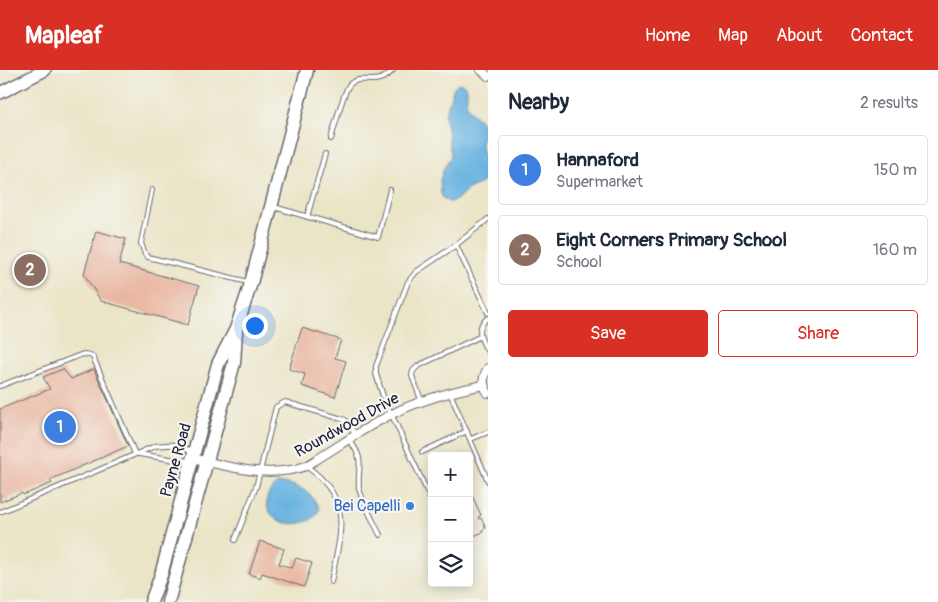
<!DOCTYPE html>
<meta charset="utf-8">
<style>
:root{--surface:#fff;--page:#f6f6f7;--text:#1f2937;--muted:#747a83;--line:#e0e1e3;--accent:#d93025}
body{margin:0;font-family:Pangolin,sans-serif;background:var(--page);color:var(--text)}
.controls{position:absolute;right:15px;bottom:15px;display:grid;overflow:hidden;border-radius:5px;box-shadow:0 2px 12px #0003}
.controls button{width:45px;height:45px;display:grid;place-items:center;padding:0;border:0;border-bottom:1px solid var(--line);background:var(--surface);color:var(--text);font:25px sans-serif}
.you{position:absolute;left:254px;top:255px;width:18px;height:18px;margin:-12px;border:4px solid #fff;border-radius:50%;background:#1a73e8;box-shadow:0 0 0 8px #1a73e833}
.badge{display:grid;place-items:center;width:32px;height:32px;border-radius:50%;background:var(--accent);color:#fff;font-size:16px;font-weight:700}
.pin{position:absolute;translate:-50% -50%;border:2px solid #fff;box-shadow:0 1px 5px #0006}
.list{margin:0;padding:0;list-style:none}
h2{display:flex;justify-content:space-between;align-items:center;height:65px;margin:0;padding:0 20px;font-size:21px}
h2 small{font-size:16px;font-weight:400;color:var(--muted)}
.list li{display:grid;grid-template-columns:32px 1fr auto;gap:15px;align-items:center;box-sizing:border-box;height:70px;margin:0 10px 10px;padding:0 10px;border:1px solid var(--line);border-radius:5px}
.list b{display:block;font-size:19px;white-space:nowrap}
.list p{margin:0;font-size:16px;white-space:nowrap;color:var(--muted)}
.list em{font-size:16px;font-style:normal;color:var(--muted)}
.actions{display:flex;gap:10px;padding:15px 20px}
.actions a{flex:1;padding:11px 0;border:1px solid var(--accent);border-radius:5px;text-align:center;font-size:18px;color:var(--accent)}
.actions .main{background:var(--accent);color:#fff}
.icon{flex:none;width:28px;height:28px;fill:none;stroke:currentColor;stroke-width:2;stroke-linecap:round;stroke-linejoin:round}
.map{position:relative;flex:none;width:488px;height:532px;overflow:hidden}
header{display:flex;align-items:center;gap:30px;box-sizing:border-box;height:70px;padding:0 25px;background:var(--accent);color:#fff}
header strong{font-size:24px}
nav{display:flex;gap:28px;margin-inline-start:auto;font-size:18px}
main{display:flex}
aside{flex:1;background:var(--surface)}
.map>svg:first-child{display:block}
</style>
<header>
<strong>Mapleaf</strong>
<nav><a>Home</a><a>Map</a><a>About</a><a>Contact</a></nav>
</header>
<main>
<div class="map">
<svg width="488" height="532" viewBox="0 0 488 532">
<rect width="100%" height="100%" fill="#f6f6f2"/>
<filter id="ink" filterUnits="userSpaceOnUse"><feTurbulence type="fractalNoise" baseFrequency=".02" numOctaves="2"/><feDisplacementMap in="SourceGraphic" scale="10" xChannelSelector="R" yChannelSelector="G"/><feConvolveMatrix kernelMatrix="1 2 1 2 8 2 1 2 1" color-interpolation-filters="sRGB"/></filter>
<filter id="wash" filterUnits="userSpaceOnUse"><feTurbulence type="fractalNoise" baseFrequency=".0096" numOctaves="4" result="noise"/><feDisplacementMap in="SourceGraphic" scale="20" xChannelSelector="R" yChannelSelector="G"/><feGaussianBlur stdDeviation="1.12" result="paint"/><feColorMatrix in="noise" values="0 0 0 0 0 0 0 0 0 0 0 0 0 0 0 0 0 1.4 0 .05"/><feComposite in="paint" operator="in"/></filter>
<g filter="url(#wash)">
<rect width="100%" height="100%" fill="#ebe5c7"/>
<g fill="#68b2e0" stroke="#456a8e">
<path d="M 459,13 C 472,16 465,26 467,35 C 469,42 484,49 485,60 C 485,65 481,69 481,74 C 481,84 488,93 487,104 C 485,115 474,115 467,120 C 460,125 459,131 449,132 L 443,128 L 441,124 L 440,110 L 444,98 L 451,86 L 445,45 L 454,17 Z"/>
<path d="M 278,414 C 296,412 313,423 319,439 C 316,448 310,451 301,453 C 271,459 254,428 278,414 Z"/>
</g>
<g id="blocks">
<g fill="#e9b7a1">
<polygon points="96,161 126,169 119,194 199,216 188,255 101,231 84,204"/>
<polygon points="302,258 341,270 335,288 346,291 335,327 302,316 305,304 289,299"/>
<polygon points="63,299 71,309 94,299 128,376 50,410 52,413 23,425 22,423 0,432 0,339 50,319 43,307"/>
<polygon points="469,419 481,445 478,447 479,449 481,448 486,458 482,460 483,462 469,468"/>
<polygon points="260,471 284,479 279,494 292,498 296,488 312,493 304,517 262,503 260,508 249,504"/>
</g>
</g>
</g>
<g filter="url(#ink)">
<use href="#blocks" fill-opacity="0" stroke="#68666c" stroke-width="1"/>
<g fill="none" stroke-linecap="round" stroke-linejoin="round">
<g stroke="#68666c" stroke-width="6">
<g id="lane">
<path d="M 331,69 C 334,59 344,19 350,14 C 362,3 376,19 393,0"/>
<polyline points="152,120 141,173 145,184 148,187 248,212"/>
<polyline points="274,137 378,167 390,120"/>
<polyline points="307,147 325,84"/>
<polyline points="456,175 488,243"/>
<path d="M 488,248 C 474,258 481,270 488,282"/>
<polyline points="0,316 83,284 90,285 93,287 135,384"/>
<polyline points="450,323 488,411"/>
<polyline points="422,332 412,306 413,301 418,296 479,267"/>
<polyline points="471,369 488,362"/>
<path d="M 349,370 C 366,391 357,395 359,418 C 361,429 375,454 380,465"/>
<polyline points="422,382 467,361"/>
<polyline points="139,384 182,391 189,390"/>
<path d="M 306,396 C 354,430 341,461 331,512"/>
<polyline points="432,432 383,326 376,304 376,296 408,212 416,202 456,175 488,149"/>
<path d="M 0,442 L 155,376 C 167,375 182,372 190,382"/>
<polyline points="235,470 256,417 276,337 285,332 339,348 345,350 356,365"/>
</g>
</g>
<g stroke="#68666c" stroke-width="10">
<g id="street">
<polyline points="481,0 488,6"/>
<path d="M 488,298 C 482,307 482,315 488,323"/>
<path d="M 193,388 C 230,397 269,409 306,396 C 335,379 362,359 392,344 C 420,330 453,321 484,315"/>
</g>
</g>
<g stroke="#68666c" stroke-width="14">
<polyline id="secondary" points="0,23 45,0"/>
</g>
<g stroke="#68666c" stroke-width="15">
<g id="primary">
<polyline points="151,532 161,505 218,294 236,259 251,213 307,0"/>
<polyline points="168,532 234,293 236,262"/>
</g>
</g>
<use href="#lane" stroke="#fff" stroke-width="4"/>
<use href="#street" stroke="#fff" stroke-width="8"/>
<use href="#secondary" stroke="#fff" stroke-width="11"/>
<use href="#primary" stroke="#fff" stroke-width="12"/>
</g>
</g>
<circle fill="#3f7fe0" stroke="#f6f6f2" stroke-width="2" cx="410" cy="436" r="5"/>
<g text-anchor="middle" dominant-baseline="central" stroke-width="4.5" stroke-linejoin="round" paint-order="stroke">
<g font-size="16" fill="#22223b" stroke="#f6f6f2">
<text transform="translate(347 355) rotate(-29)">Roundwood Drive</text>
<text transform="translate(176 390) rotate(-74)">Payne Road</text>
</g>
<g font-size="16" fill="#366cbe" stroke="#f6f6f2" text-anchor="end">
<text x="400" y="436">Bei Capelli</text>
</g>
</g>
</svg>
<div class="controls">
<button>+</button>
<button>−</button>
<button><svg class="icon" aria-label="layers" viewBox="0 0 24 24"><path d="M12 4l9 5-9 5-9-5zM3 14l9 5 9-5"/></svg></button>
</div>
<div class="you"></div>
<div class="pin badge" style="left:60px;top:357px;background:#3f7fe0">1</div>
<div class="pin badge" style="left:30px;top:200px;background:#8d6e63">2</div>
</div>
<aside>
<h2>Nearby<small>2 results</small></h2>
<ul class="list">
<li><span class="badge" style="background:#3f7fe0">1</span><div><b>Hannaford</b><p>Supermarket</p></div><em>150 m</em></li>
<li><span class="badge" style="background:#8d6e63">2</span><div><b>Eight Corners Primary School</b><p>School</p></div><em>160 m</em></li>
</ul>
<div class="actions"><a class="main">Save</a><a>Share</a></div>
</aside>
</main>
